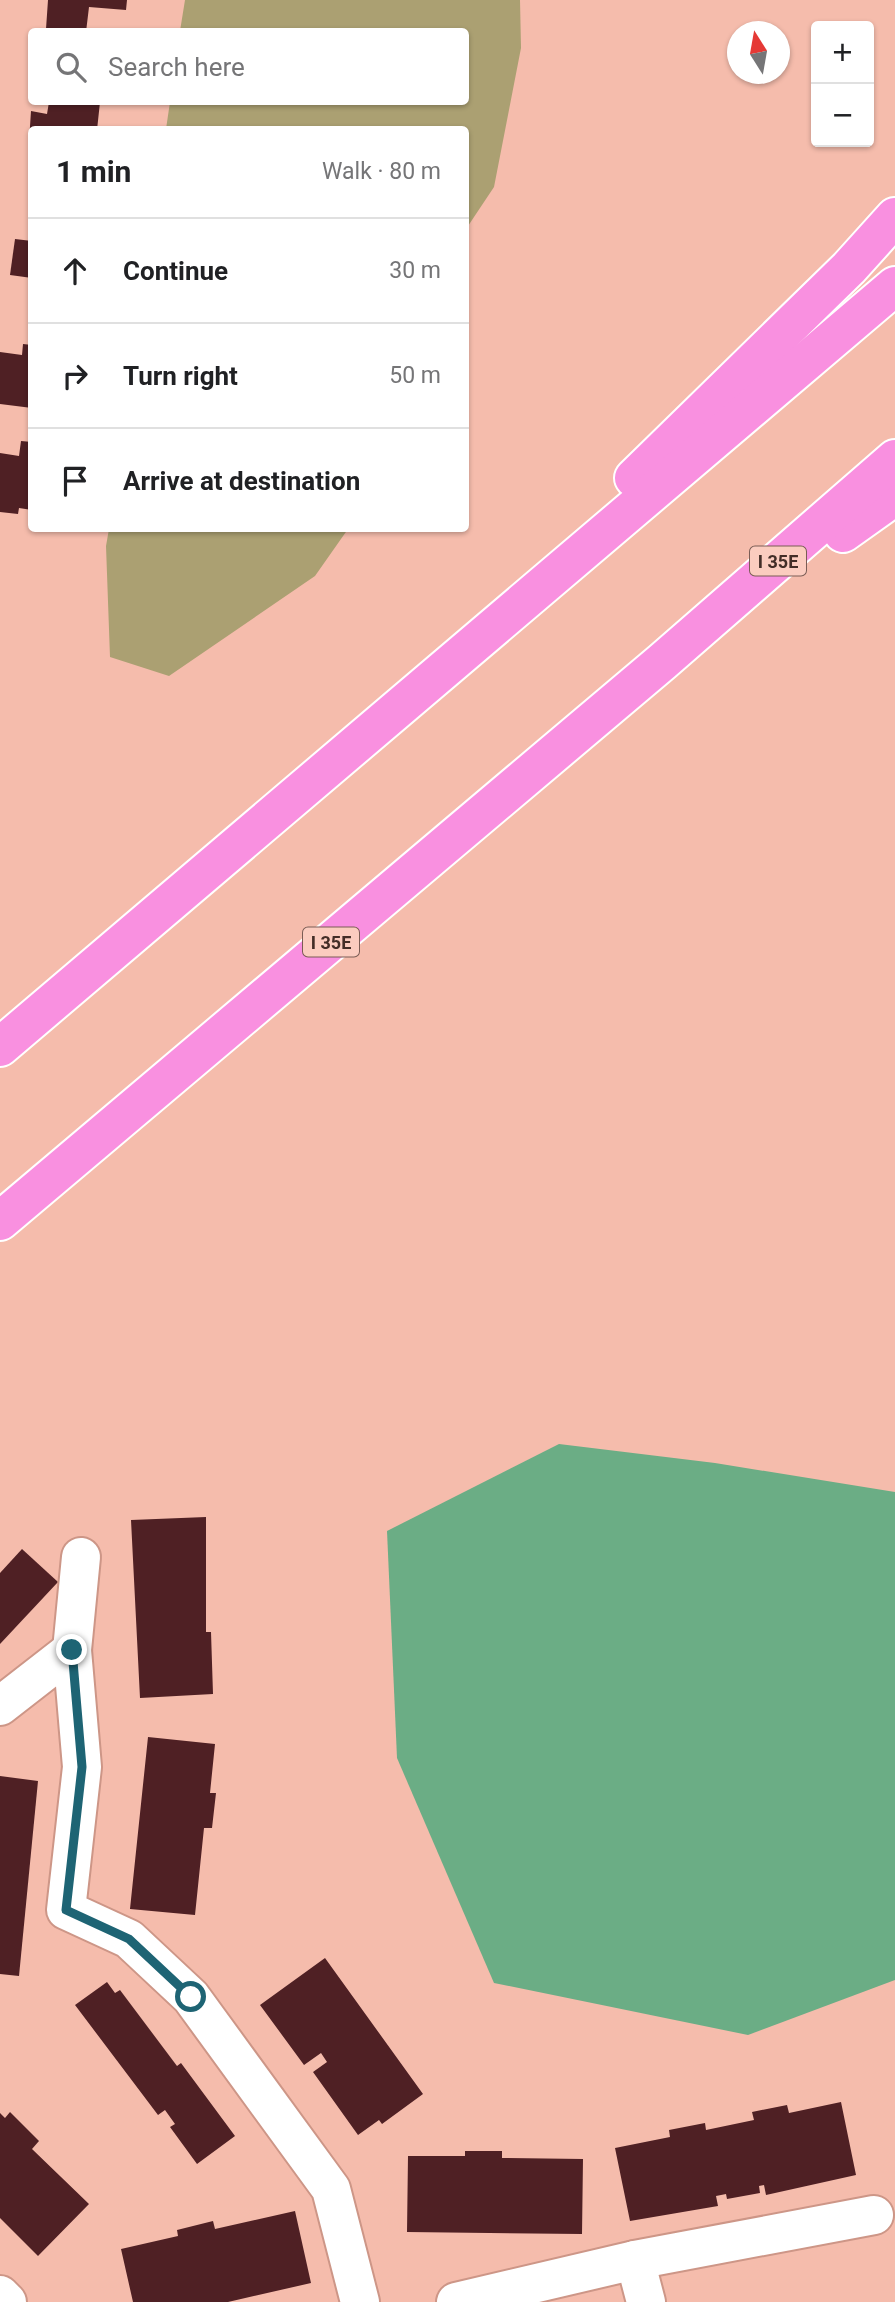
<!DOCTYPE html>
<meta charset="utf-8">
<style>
:root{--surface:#fff;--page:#f2f2f2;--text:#202124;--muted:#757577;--line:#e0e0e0}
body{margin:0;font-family:Roboto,sans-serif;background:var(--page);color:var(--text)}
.controls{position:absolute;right:21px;top:21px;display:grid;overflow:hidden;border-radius:7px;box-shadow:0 2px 5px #0004}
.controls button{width:63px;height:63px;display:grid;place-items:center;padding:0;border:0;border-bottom:2px solid var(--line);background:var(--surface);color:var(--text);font:35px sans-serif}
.compass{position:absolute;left:727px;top:21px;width:63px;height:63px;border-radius:50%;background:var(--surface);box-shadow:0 2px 5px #0004;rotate:349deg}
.stop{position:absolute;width:21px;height:21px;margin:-16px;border:5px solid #1e6474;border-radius:50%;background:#fff}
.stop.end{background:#1e6474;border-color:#fff;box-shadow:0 2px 7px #0008}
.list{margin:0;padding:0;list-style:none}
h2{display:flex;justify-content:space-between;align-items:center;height:91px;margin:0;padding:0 28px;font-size:30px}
h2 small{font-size:23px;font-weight:400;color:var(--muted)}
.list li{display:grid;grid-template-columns:46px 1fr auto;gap:21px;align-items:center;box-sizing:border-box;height:105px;padding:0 28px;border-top:2px solid var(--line)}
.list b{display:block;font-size:26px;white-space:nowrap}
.list em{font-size:23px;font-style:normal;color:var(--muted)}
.icon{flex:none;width:38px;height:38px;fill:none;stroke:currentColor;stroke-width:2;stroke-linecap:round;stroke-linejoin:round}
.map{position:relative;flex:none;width:895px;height:2302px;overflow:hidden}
.search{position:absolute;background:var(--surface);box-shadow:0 2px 5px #0004;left:28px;top:28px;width:441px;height:77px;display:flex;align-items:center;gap:18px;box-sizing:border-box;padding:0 24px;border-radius:7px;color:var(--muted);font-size:26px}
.panel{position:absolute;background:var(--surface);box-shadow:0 2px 5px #0004;left:28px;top:126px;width:441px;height:406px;border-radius:7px}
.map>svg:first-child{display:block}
</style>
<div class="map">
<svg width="895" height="2302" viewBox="0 0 895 2302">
<rect width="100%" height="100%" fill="#f5bcac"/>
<g fill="#aba072">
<polygon points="185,0 520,0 521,48 494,187 466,229 466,130 166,129 170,102 466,102 466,32 180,31"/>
<polygon points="109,529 109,528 348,529 315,576 169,676 110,657 106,546"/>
</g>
<polygon fill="#6bad85" points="559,1444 715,1463 895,1492 895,1980 748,2035 494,1983 397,1758 387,1531"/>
<g fill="#4f2024">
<polygon points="48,0 127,0 126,10 89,7 86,32 46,29"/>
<polygon points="49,102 100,102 97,130 32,130 32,157 28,157 31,111 47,114"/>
<polygon points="15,239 32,241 32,278 10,275"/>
<polygon points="23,344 32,345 32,408 0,404 0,352 22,355"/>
<polygon points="21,441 32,442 32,510 19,508 18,514 0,512 0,453 19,456"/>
<polygon points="206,1517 206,1632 211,1632 213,1694 140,1698 131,1520"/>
<polygon points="22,1549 58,1582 0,1644 0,1573"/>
<polygon points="148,1737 215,1744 210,1793 216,1793 212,1828 204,1828 195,1915 130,1909"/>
<polygon points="0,1776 38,1781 19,1976 0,1974"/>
<polygon points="325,1958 423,2094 382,2124 379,2120 358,2135 313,2072 327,2062 321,2053 304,2065 260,2005"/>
<polygon points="107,1982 115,1993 120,1990 177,2066 181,2063 235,2136 197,2164 170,2127 175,2124 165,2110 158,2115 75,2005"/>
<polygon points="841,2102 856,2175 766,2195 764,2185 759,2186 760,2193 727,2199 726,2194 716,2196 718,2206 630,2221 615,2148 670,2137 669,2130 705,2123 706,2130 754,2120 752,2112 787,2105 789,2113"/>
<polygon points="10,2112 39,2141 32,2149 89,2204 38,2256 0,2218 0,2113 5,2118"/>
<polygon points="465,2151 502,2151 502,2158 583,2159 582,2234 407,2232 408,2156 465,2156"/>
<polygon points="295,2211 311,2283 228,2302 133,2302 121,2249 178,2236 177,2230 213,2221 215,2229"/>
</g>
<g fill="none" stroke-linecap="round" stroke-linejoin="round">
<g stroke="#cd9687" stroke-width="42">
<g id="minor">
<polyline points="72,1650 81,1557"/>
<polyline points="0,1706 72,1650 82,1767 66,1910 129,1939 191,1997 331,2189 360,2302"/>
<polyline points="635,2260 874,2215"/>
<polyline points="0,2295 7,2302"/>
<polyline points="456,2302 635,2260 646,2302"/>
</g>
</g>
<g stroke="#fff" stroke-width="42">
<g id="highway">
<polyline points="634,478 849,268 895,217"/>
<polyline points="843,533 895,496"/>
<polyline points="0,1047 895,286"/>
<polyline points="0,1221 662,662 895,459"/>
</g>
</g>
<use href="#minor" stroke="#fff" stroke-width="38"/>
<use href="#highway" stroke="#f990e0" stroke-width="38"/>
</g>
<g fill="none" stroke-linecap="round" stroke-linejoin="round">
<polyline stroke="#1e6474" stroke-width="9" points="72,1650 82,1767 66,1910 129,1939 191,1997"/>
</g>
<g text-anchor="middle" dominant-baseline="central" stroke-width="7" stroke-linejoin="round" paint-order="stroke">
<g fill="#fbccbf" stroke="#7a5d55" stroke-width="2">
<rect x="750" y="546.5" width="56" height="29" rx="5"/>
<rect x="303" y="927.5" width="56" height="29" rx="5"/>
</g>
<g font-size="18" font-weight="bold" fill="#432d27">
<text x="778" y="561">I 35E</text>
<text x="331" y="942">I 35E</text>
</g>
</g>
</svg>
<div class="controls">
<button>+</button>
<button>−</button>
</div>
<svg class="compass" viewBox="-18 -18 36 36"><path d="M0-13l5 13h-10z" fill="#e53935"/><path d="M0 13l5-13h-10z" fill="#757577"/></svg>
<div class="stop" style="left:191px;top:1997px"></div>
<div class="stop end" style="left:72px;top:1650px"></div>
<div class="search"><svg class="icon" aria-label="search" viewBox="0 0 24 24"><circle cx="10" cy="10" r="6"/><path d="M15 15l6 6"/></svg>Search here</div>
<section class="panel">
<h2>1 min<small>Walk · 80 m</small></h2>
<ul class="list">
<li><svg class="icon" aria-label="ahead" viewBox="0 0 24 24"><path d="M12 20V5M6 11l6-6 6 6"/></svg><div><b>Continue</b></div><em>30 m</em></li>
<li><svg class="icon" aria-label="right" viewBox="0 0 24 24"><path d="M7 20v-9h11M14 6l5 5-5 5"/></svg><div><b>Turn right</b></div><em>50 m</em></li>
<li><svg class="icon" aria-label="arrive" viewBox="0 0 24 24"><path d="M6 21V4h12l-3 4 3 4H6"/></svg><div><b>Arrive at destination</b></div></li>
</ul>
</section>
</div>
